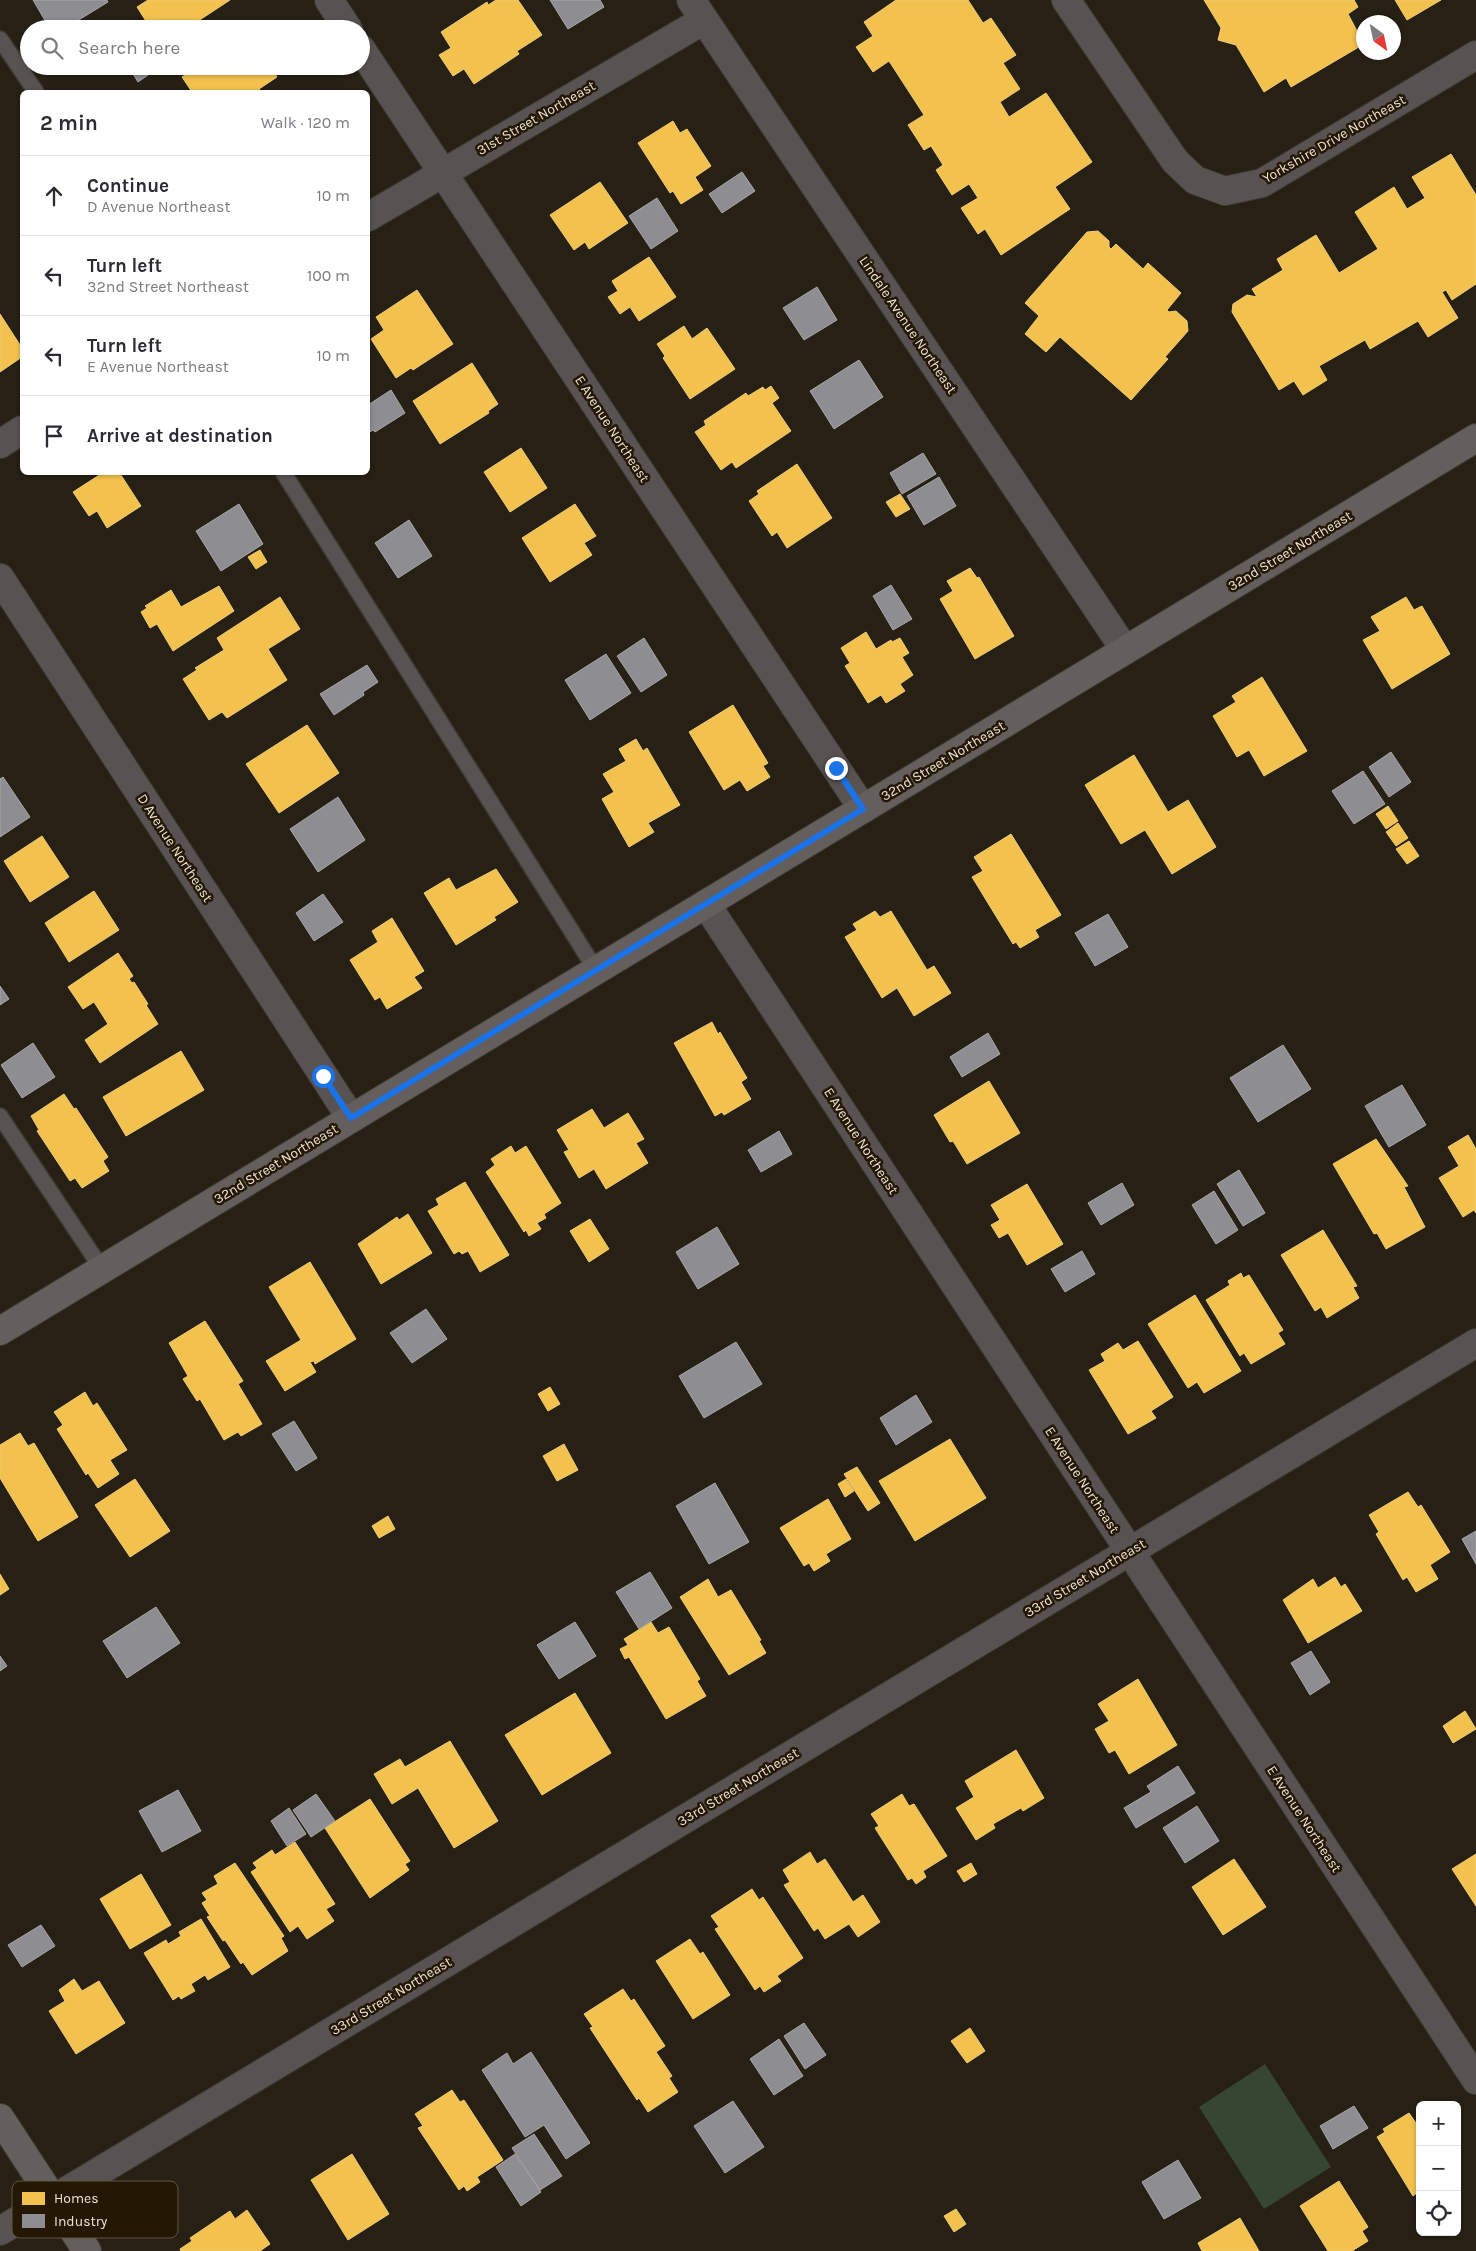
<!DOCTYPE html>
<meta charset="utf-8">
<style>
:root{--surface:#fff;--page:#f7f7f7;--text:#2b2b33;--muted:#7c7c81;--line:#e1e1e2}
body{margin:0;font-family:Karla,sans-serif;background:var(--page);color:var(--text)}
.controls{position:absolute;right:15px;bottom:15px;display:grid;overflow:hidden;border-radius:8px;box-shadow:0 1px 4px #0004}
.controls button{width:45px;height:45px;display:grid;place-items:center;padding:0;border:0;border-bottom:1px solid var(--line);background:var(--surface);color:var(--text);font:25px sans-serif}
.compass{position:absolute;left:1356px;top:15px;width:45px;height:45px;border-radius:50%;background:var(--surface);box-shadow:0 1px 4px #0004;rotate:147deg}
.stop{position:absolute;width:15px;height:15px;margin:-11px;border:4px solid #1a73e8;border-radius:50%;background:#fff}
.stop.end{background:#1a73e8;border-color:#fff;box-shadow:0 1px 5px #0008}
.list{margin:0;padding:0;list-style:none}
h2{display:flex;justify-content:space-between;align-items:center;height:65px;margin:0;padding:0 20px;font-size:21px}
h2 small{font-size:16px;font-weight:400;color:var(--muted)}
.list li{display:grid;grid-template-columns:32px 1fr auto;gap:15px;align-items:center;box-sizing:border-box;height:80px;padding:0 20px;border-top:1px solid var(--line)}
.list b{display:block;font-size:19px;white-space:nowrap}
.list p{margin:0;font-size:16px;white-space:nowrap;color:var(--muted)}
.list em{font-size:16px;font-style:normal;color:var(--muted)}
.icon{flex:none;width:28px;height:28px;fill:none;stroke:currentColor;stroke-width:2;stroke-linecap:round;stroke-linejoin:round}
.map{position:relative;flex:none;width:1476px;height:2251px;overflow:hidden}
.search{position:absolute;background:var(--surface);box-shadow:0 1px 4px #0004;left:20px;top:20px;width:350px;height:55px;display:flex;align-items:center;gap:12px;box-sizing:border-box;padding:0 18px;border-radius:28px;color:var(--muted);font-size:19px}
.panel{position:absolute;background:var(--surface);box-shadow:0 1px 4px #0004;left:20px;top:90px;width:350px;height:385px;border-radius:8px}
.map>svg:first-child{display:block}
</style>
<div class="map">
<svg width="1476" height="2251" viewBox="0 0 1476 2251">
<rect width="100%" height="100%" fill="#262015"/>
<polygon fill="#374630" points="1265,2064 1331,2167 1264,2209 1199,2107"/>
<g fill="#f2c14e" stroke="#f0cc77">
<polygon points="148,0 230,0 186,29 164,29 163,27 151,29 137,7"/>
<polygon points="496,0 518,0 542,35 517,51 519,54 474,84 464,69 453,76 439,55 451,48 441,32 487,2 488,5"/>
<polygon points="896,0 968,0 983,23 991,18 1016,55 1003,63 1020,89 1000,102 1009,117 1046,93 1092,162 1055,187 1070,209 1001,255 985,229 978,234 961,208 978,198 969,184 952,195 936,170 943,165 931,146 924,150 908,125 924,115 889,61 873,72 856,47 873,36 864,22"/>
<polygon points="1204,0 1354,0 1358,7 1348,14 1364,44 1291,87 1286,78 1264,92 1236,45 1218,40 1221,28"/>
<polygon points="1395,0 1441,0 1407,20"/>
<polygon points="198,66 286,66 286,67 275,74 277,77 259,89 261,92 192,92 182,77"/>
<polygon points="673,121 680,133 687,129 711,166 695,177 703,190 681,204 673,191 670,193 638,143"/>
<polygon points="1451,154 1476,195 1476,284 1452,300 1446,290 1442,292 1458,318 1428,337 1418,321 1370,349 1365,340 1319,366 1327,380 1303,395 1294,381 1279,390 1232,312 1233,304 1247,295 1257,297 1252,289 1283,270 1277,259 1316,235 1339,273 1378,249 1355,212 1394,187 1407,209 1425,198 1412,177"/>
<polygon points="600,182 628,223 589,249 585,242 574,250 550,215"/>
<polygon points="1098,231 1109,241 1109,247 1111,249 1116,244 1143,269 1148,263 1181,293 1167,310 1169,312 1176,311 1187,321 1188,331 1165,357 1168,359 1131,400 1060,337 1046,352 1025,334 1039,316 1025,303 1087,232"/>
<polygon points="649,257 676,297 639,321 630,307 620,314 608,297 618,291 612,281"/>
<polygon points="417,290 453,344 413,370 411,368 396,378 371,339 384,330 376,317"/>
<polygon points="0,314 22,348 22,357 0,372"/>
<polygon points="684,326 692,339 707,328 735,369 690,399 663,358 665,356 657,344"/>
<polygon points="472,363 498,404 488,411 489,413 440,444 413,401"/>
<polygon points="771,386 779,398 772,403 791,431 736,468 732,462 721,470 695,432 706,425 704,421 746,393 748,396 763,387 765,390"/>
<polygon points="521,448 547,488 510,512 484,472"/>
<polygon points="797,464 832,518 787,548 777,532 772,536 749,501 759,494 757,491"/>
<polygon points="104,472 119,472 141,506 107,528 97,511 89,516 73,492"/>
<polygon points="900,494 910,509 896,517 886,502"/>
<polygon points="575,504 596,536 584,543 592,555 550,582 522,538"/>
<polygon points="260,550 267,562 256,569 248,557"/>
<polygon points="970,568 977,578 979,577 1014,636 975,659 940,599 953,591 947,581"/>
<polygon points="219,586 234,611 173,651 157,624 150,628 141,612 147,608 145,606 171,590 181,607"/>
<polygon points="280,597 300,629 268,649 287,680 227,718 222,712 209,720 183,679 197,670 195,668 224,650 217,638"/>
<polygon points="1406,597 1414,610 1422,606 1450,654 1392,689 1363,640 1380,631 1371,617"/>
<polygon points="866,632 876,649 891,640 892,642 900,638 909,653 902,657 913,675 900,684 905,691 886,703 881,695 868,703 845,666 850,663 841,648"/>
<polygon points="1262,677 1307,751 1264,776 1249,750 1237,757 1213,716 1236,702 1232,696"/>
<polygon points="733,705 768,763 763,766 770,777 747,791 740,780 724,790 689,732"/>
<polygon points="307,725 339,773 279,813 246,764"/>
<polygon points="636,739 643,751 647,748 680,805 648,823 654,832 629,847 602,799 614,792 603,774 626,761 619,749"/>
<polygon points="1134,755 1168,812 1188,800 1216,847 1172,874 1145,830 1121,844 1085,785"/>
<polygon points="1388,806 1398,821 1386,829 1376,814"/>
<polygon points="1398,823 1408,838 1396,846 1386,832"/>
<polygon points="1011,834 1061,915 1035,930 1039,937 1020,948 1016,942 1013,944 972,877 983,871 974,857"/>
<polygon points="42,836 69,877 30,902 4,861"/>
<polygon points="1409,841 1419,856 1407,864 1396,849"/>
<polygon points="496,869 518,902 494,917 496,920 456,945 424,893 449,878 456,890"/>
<polygon points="94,891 119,930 69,962 45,923"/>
<polygon points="875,911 880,917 891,911 927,970 934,966 951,993 914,1016 897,988 882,998 845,937 857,930 853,924"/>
<polygon points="392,918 424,971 414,977 422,988 387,1009 380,997 375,1000 350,960 378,942 372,931"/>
<polygon points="118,953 133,976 129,979 132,983 134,982 148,1004 146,1005 158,1024 100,1063 85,1040 108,1024 94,1002 83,1009 68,987"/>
<polygon points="712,1022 718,1034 720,1032 747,1078 741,1082 751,1099 724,1115 722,1112 715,1116 674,1043"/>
<polygon points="181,1051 204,1090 126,1136 103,1097"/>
<polygon points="989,1081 1020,1133 967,1164 953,1141 950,1142 934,1115"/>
<polygon points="64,1094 74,1109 76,1108 108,1157 103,1161 109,1171 82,1188 75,1178 70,1181 37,1131 39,1130 31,1116"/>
<polygon points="592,1109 604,1128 628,1113 644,1139 636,1143 648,1163 606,1189 594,1169 579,1178 564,1152 569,1150 557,1130"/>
<polygon points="1468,1135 1476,1149 1476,1213 1474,1210 1463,1217 1439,1178 1459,1166 1448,1147"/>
<polygon points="1376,1139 1408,1186 1404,1187 1425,1227 1386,1249 1377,1233 1374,1234 1333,1164"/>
<polygon points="511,1146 515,1153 526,1146 561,1203 544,1214 546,1218 537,1223 541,1229 529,1236 526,1230 524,1232 486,1172 495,1165 491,1159"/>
<polygon points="465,1182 509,1255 480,1272 468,1251 462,1254 459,1251 454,1254 428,1211 439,1205 436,1199"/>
<polygon points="1027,1184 1063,1244 1027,1265 1008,1233 999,1238 991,1225 1000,1220 991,1205"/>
<polygon points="408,1214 432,1253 381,1284 358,1244 397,1217 399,1220"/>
<polygon points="590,1219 609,1249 589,1262 570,1231"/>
<polygon points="1323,1230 1357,1286 1353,1287 1359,1298 1327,1318 1321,1307 1315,1311 1281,1255"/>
<polygon points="310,1262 356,1339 315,1364 314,1361 310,1362 316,1372 285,1391 266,1361 301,1340 269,1287"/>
<polygon points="1241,1273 1243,1278 1249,1275 1283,1330 1278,1333 1285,1344 1251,1364 1244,1353 1240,1356 1206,1300 1230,1285 1228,1281"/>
<polygon points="1195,1295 1241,1371 1204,1393 1197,1382 1188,1388 1148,1324"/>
<polygon points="205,1321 243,1381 238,1384 262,1424 241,1436 238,1432 224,1440 200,1399 197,1401 183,1379 188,1376 169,1343"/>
<polygon points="1138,1341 1173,1397 1151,1411 1156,1418 1128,1434 1089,1370 1105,1361 1101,1354 1118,1343 1123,1350"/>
<polygon points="550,1387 560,1404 548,1411 538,1394"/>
<polygon points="85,1392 93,1406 97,1403 127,1450 110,1460 119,1474 98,1488 88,1473 86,1475 57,1429 63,1425 54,1412"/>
<polygon points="20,1433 28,1446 34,1443 78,1517 38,1541 0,1478 0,1445"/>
<polygon points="950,1439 986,1498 915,1541 879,1481"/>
<polygon points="564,1444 578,1470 557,1481 543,1456"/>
<polygon points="857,1467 880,1503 868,1511 844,1474"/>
<polygon points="135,1479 170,1531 130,1557 95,1505"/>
<polygon points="846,1479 854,1491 845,1497 838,1484"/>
<polygon points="1408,1492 1418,1507 1421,1505 1450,1552 1430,1565 1438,1579 1416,1592 1407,1577 1403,1580 1376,1534 1379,1532 1369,1515"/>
<polygon points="828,1499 851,1539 826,1554 830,1561 814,1571 809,1563 804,1566 780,1528"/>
<polygon points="388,1516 395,1529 379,1538 372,1526"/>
<polygon points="0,1574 9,1589 0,1595"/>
<polygon points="1335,1577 1341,1587 1345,1584 1362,1611 1308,1643 1283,1600 1313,1579 1318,1588"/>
<polygon points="708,1579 718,1597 731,1590 761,1640 759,1641 766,1653 729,1675 680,1597"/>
<polygon points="651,1622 658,1633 669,1627 700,1679 697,1681 706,1696 666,1719 629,1657 625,1659 620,1649 628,1645 624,1639"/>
<polygon points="1138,1679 1177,1745 1129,1774 1115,1750 1109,1753 1095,1729 1109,1721 1098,1704"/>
<polygon points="575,1693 611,1753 542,1795 505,1735"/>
<polygon points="1465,1711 1476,1729 1453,1743 1443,1726"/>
<polygon points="450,1741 498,1821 454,1848 418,1788 392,1804 374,1774 400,1759 405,1767"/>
<polygon points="1016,1750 1044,1798 1023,1811 1021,1808 993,1824 995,1828 976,1840 956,1808 974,1797 965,1781"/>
<polygon points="902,1794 909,1806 914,1804 947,1856 923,1871 926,1877 916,1884 912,1878 908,1880 875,1828 879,1826 871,1814"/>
<polygon points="370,1799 410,1861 405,1864 409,1870 370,1898 325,1828"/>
<polygon points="295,1842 335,1904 326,1909 334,1921 307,1939 298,1926 290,1932 251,1872 257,1868 253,1863 272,1850 275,1855"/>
<polygon points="810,1852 817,1864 825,1859 853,1902 863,1895 880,1922 858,1937 849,1924 825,1939 818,1928 814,1931 784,1885 790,1882 783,1870"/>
<polygon points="1476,1854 1476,1906 1452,1869"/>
<polygon points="1234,1859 1266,1907 1223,1935 1192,1887"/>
<polygon points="235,1863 284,1936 281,1938 288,1951 252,1975 243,1962 241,1964 225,1940 223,1941 207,1917 210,1916 202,1903 207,1900 202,1893 218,1884 214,1876"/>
<polygon points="971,1863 977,1874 964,1882 957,1871"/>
<polygon points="141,1874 171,1925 130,1949 100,1899"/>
<polygon points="752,1889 759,1900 763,1897 803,1958 777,1976 781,1981 764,1992 760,1986 755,1990 715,1929 719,1927 711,1916"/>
<polygon points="201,1919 230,1967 208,1980 205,1975 191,1984 195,1991 181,1999 179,1996 173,2000 144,1953 166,1940 168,1944 181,1936 179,1932"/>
<polygon points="690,1939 700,1954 703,1952 730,1995 693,2019 656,1961"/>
<polygon points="74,1979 82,1991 99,1981 125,2023 76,2054 49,2011 65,2001 59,1990"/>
<polygon points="623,1989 631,2001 634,1999 665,2046 656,2052 672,2076 669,2078 678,2092 648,2112 639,2098 637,2100 590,2028 593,2027 584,2014"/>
<polygon points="970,2028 985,2051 967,2063 951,2041"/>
<polygon points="452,2090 460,2102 464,2100 503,2160 477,2177 480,2182 467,2191 464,2186 459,2190 418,2128 423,2126 415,2114"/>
<polygon points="1409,2113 1416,2123 1420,2121 1420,2194 1418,2192 1413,2196 1377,2137 1385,2132 1383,2129"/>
<polygon points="352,2154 389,2214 348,2240 311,2180"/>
<polygon points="1339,2181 1368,2227 1362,2231 1368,2241 1352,2251 1328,2251 1300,2206"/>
<polygon points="956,2209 966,2224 954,2232 944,2216"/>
<polygon points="247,2210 270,2244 260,2251 181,2251 180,2249 192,2241 190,2238 230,2211 235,2219"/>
<polygon points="1240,2218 1259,2251 1202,2251 1198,2243"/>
</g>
<g fill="#8d8d92" stroke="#aaa7a7">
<polygon points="33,0 107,0 108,2 64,29 50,29"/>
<polygon points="550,0 600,0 604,7 568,29"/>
<polygon points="128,66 161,66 138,82"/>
<polygon points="742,172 755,191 722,213 709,194"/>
<polygon points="657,198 678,231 651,249 629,216"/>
<polygon points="817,287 837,320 804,340 783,308"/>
<polygon points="859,360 883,397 834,429 810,391"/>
<polygon points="391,390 405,413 375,432 373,430 368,433 368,405"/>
<polygon points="923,453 936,474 902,494 890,473"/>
<polygon points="939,477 956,506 924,525 907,496"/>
<polygon points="239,504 263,544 221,571 196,531"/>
<polygon points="409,520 432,556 398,578 375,543"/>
<polygon points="891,585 912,619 893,630 873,596"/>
<polygon points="644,638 667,675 641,692 617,656"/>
<polygon points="606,654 631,693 590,720 565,680"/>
<polygon points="367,665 378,682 363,692 364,695 334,715 320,694"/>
<polygon points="1391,752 1411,782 1389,797 1369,767"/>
<polygon points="1363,771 1385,804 1354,824 1332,791"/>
<polygon points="3,777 30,817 0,837 0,779"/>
<polygon points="338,797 365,840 318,872 290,829"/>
<polygon points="323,894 343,922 314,941 296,913"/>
<polygon points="1108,914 1128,947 1095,966 1075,933"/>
<polygon points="0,986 9,999 0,1005"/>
<polygon points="988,1033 1000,1054 962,1077 950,1057"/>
<polygon points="33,1043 55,1077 22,1098 1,1065"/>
<polygon points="1283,1045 1311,1089 1258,1122 1230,1078"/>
<polygon points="1402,1085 1426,1125 1389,1147 1365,1106"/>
<polygon points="779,1131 792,1154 761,1172 748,1150"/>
<polygon points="1239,1170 1265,1213 1243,1226 1217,1184"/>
<polygon points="1122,1183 1134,1205 1101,1225 1088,1203"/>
<polygon points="1214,1191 1238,1230 1216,1244 1192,1205"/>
<polygon points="717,1227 739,1264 698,1289 676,1252"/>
<polygon points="1082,1251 1095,1274 1065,1292 1051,1269"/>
<polygon points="426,1309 447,1339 412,1363 390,1333"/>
<polygon points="736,1342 762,1384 704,1418 679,1376"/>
<polygon points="916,1395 932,1422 896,1445 880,1418"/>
<polygon points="294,1421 317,1458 296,1471 272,1434"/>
<polygon points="715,1483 749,1542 709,1564 676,1506"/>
<polygon points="1476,1531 1476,1564 1462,1539"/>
<polygon points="650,1572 672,1608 639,1629 616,1592"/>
<polygon points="156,1607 180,1643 127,1678 103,1641"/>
<polygon points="575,1622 596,1656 559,1679 537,1645"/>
<polygon points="1311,1651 1330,1682 1310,1695 1291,1663"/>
<polygon points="0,1656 7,1666 0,1671"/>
<polygon points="1178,1766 1195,1793 1136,1828 1124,1808 1151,1792 1147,1786"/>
<polygon points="178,1790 201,1831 162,1852 139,1811"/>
<polygon points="316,1794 335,1821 311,1837 293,1810"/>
<polygon points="1197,1806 1219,1841 1185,1863 1163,1828"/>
<polygon points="289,1808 306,1834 287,1846 271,1821"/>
<polygon points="41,1925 55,1946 22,1967 8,1945"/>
<polygon points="804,2023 826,2055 805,2069 784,2036"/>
<polygon points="779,2039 803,2076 774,2095 750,2059"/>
<polygon points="531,2052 590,2143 566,2159 544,2125 525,2137 482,2070 507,2053 513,2064"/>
<polygon points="733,2101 764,2147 725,2173 694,2126"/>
<polygon points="1354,2106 1368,2128 1333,2149 1320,2126"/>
<polygon points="534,2134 562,2176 540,2190 512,2148"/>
<polygon points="515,2154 541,2192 521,2206 496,2167"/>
<polygon points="1178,2160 1201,2198 1164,2219 1142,2182"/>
</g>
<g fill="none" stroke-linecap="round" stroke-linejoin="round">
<g stroke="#403b32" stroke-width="18">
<g id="lane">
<polyline points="0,39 36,92"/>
<polyline points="283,472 596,970"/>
<polyline points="0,1116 102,1269"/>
</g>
</g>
<g stroke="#403b32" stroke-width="30">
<g id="street">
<polyline points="329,0 348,29"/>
<polyline points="691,0 1125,650"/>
<polyline points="1066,0 1175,161 1195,180 1225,191 1262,183 1476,55"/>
<polyline points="361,49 863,809"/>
<polyline points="368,217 704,20"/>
<polyline points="0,444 22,430"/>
<polyline points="0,578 351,1118"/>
<polyline points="706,904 1476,2080"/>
<polyline points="0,2231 1476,1343"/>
</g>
</g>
<g stroke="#403b32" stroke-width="30">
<g id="secondary">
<polyline points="0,1331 1476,438"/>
<polyline points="0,2118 87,2251"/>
</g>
</g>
<use href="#lane" stroke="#585352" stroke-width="15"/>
<use href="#street" stroke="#585352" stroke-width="28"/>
<use href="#secondary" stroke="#645e5d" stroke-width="28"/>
</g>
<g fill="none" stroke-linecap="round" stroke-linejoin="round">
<polyline stroke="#1a73e8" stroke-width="6" points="323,1076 351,1118 863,809 836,768"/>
</g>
<g text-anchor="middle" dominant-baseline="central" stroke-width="5" stroke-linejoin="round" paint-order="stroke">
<g font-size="14" fill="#ece4d7" stroke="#241804">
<text transform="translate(536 118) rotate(-30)">31st Street Northeast</text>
<text transform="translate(1334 139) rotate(-30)">Yorkshire Drive Northeast</text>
<text transform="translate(908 325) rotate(56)">Lindale Avenue Northeast</text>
<text transform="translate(612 429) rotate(57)">E Avenue Northeast</text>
<text transform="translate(1290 551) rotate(-31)">32nd Street Northeast</text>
<text transform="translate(943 761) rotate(-31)">32nd Street Northeast</text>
<text transform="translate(175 848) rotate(57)">D Avenue Northeast</text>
<text transform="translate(861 1141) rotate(57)">E Avenue Northeast</text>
<text transform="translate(276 1164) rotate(-31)">32nd Street Northeast</text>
<text transform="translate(1082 1480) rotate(57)">E Avenue Northeast</text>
<text transform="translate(1085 1578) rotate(-31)">33rd Street Northeast</text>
<text transform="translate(738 1787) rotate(-31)">33rd Street Northeast</text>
<text transform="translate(1304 1819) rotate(57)">E Avenue Northeast</text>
<text transform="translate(391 1996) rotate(-31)">33rd Street Northeast</text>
</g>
</g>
<rect x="12" y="2181" width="166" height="57" rx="8" fill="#241804" stroke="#605543" stroke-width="1"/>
<rect x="22" y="2192" width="23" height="13" fill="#f2c14e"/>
<rect x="22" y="2214" width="23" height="14" fill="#8d8d92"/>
<g font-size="14" fill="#ece4d7">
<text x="54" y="2203">Homes</text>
<text x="54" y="2226">Industry</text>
</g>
</svg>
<div class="controls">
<button>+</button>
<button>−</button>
<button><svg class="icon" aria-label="locate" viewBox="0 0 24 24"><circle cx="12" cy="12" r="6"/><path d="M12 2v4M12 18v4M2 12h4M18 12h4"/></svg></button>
</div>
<svg class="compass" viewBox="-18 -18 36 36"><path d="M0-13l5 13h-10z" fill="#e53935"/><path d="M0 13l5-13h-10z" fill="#7c7c81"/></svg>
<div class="stop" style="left:323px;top:1076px"></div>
<div class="stop end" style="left:836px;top:768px"></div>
<div class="search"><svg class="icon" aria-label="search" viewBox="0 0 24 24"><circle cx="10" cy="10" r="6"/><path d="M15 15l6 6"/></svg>Search here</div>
<section class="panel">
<h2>2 min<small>Walk · 120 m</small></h2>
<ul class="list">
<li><svg class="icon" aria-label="ahead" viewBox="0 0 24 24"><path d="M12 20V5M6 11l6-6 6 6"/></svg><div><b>Continue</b><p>D Avenue Northeast</p></div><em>10 m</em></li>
<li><svg class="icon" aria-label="left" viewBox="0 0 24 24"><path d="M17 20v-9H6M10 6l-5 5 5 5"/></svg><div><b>Turn left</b><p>32nd Street Northeast</p></div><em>100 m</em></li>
<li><svg class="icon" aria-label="left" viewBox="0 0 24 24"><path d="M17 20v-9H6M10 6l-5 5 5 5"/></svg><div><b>Turn left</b><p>E Avenue Northeast</p></div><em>10 m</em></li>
<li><svg class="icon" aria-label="arrive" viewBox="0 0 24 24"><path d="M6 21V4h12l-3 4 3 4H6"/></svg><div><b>Arrive at destination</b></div></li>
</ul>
</section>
</div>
